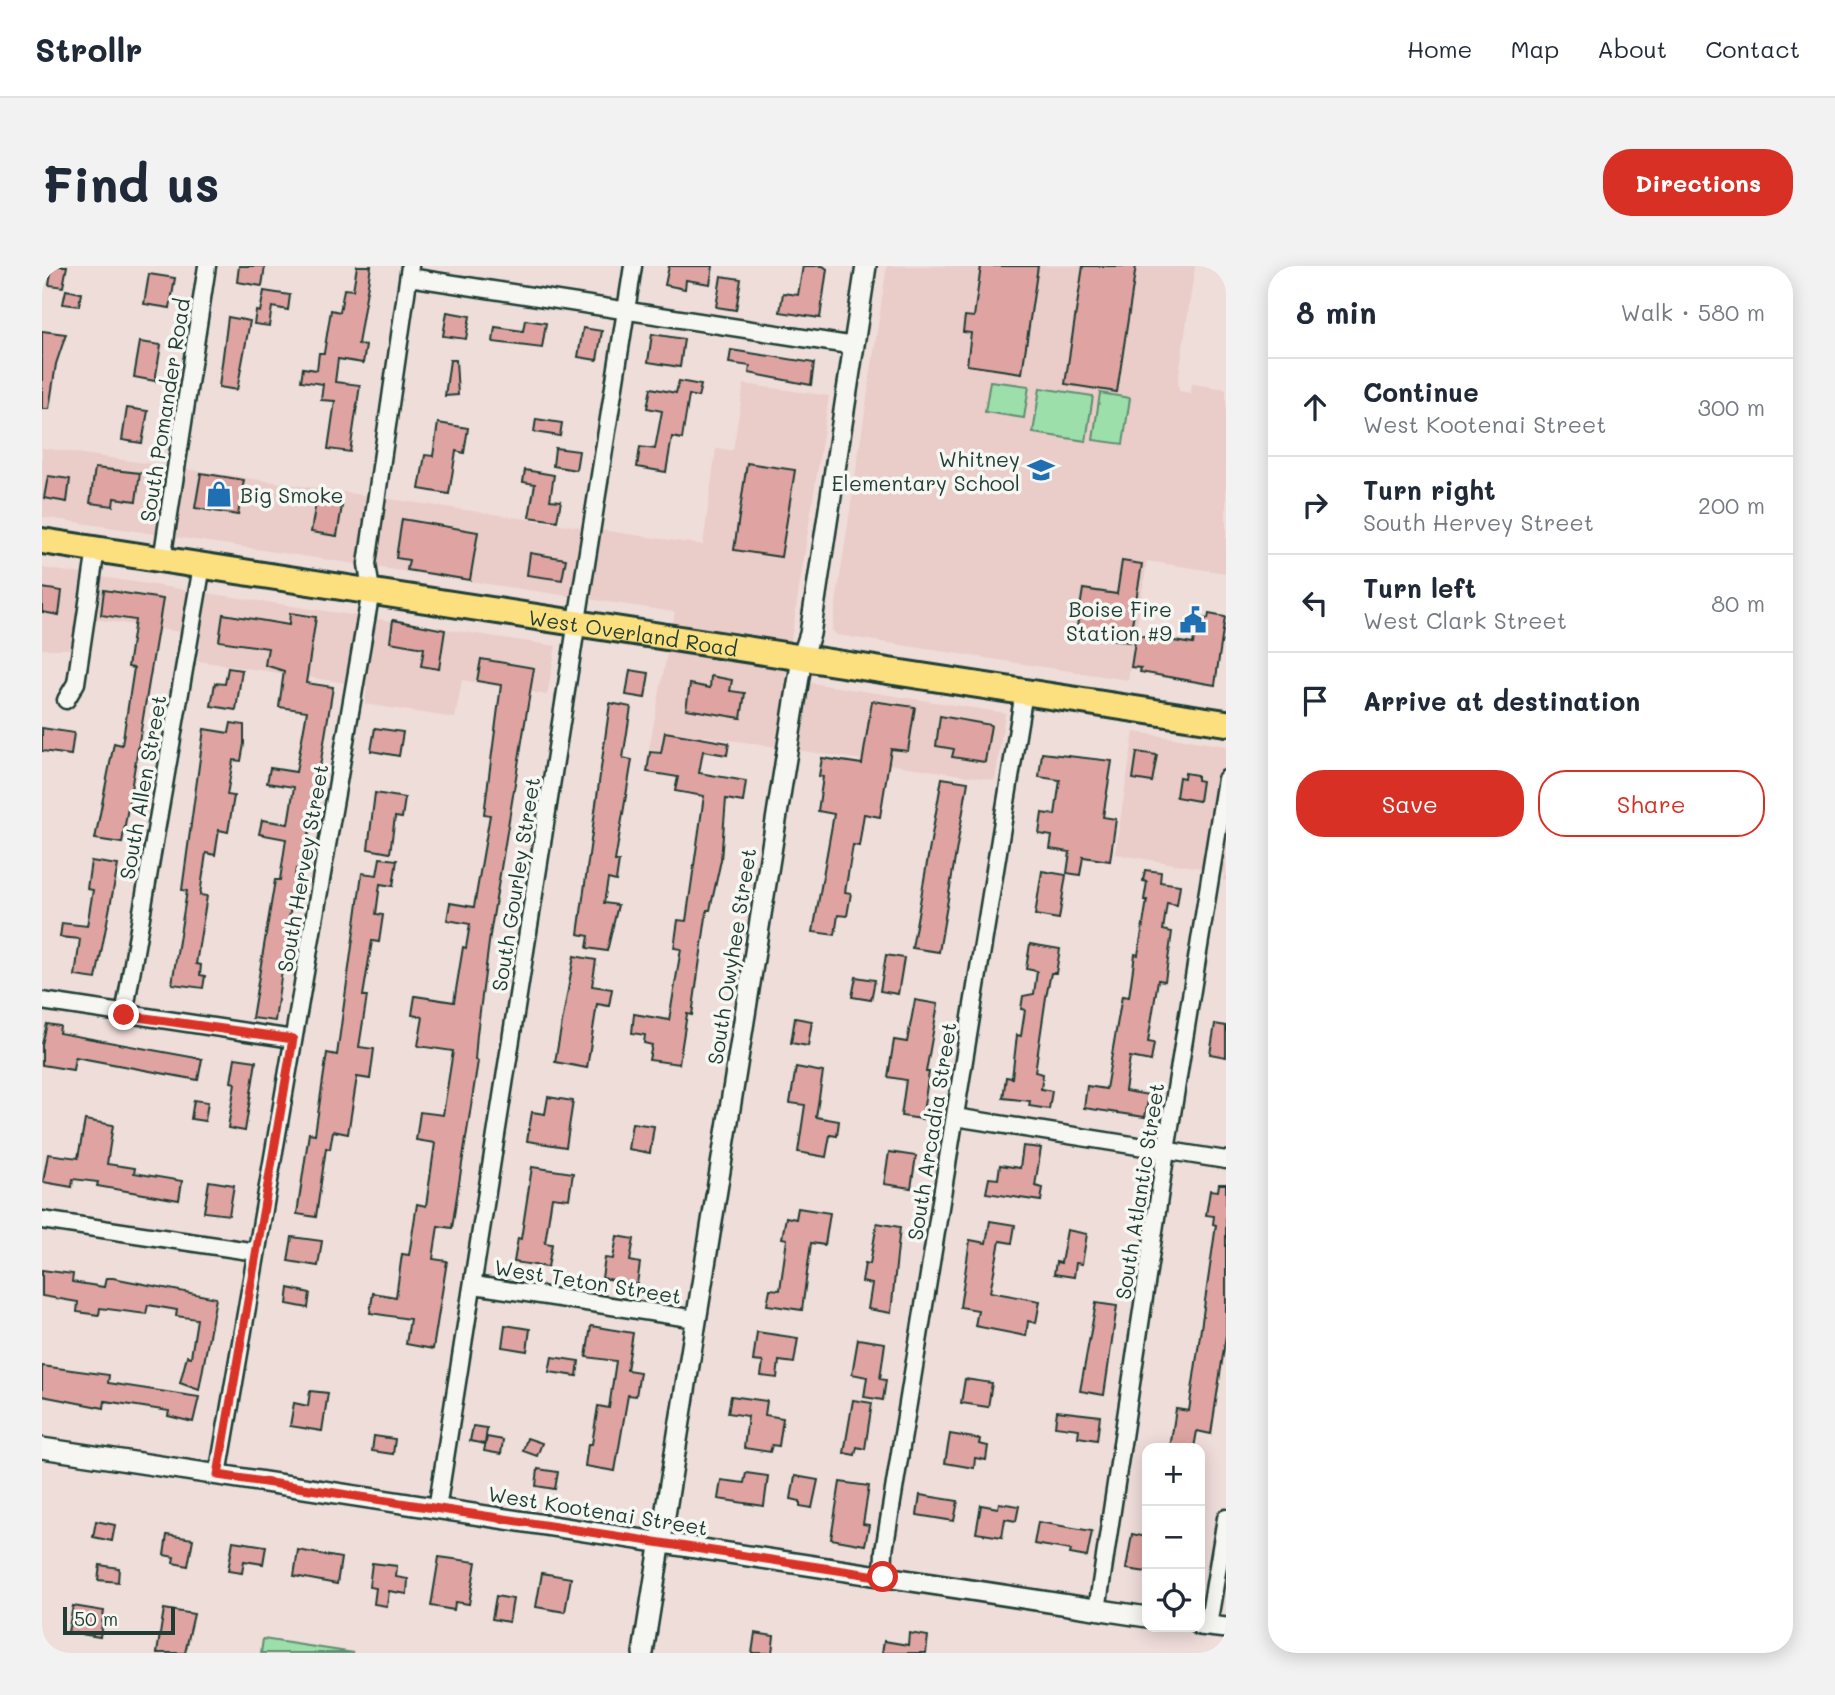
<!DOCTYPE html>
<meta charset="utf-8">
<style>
:root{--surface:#fff;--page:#f2f2f3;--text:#1f2937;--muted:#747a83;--line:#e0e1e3;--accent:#d93025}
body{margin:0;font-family:Mali,sans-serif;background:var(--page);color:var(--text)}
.controls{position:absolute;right:21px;bottom:21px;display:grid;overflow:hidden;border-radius:14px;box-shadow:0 4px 18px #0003}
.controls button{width:63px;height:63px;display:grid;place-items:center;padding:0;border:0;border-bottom:2px solid var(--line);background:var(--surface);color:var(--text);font:35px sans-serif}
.scale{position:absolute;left:21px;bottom:18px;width:112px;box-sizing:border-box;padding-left:7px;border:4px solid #1f3d34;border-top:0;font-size:19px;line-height:24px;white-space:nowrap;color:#1f3d34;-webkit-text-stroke:5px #f6f6f2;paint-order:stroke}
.stop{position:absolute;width:21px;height:21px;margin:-16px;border:5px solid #d93025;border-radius:50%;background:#fff}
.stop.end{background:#d93025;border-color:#fff;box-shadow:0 2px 7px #0008}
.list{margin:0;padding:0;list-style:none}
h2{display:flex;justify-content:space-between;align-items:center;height:91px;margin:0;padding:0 28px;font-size:30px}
h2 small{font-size:23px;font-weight:400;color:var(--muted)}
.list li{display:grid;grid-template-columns:46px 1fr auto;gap:21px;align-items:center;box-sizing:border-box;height:98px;padding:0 28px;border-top:2px solid var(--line)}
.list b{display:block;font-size:26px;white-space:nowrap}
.list p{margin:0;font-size:23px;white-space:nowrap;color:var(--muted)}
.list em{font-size:23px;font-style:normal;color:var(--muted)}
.actions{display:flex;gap:14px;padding:21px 28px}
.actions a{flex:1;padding:16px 0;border:2px solid var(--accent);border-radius:28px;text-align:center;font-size:24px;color:var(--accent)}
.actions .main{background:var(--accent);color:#fff}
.icon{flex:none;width:38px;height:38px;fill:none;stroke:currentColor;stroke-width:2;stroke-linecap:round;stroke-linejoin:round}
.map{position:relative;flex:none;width:1184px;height:1387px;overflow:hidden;border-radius:28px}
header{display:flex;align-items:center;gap:42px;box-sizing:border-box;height:98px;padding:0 35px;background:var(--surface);border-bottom:2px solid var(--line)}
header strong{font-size:33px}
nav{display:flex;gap:38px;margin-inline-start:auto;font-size:24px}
.intro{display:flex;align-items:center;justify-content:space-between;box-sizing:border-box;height:168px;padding:0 42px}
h1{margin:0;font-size:49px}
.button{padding:18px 32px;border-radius:28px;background:var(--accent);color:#fff;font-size:24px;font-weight:700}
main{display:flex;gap:42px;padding:0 42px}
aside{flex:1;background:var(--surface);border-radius:28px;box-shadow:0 4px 18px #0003}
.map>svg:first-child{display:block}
</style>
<header>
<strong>Strollr</strong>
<nav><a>Home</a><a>Map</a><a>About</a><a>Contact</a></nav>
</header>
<div class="intro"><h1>Find us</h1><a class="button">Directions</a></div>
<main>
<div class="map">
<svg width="1184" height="1387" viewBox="0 0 1184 1387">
<rect width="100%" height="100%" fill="#efddda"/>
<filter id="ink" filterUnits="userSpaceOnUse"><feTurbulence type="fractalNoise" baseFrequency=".0143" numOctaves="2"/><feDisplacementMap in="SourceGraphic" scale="14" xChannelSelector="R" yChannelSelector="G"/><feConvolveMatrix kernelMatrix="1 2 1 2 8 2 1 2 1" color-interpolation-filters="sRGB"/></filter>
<g filter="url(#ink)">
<g fill="#eaccc9">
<polygon points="845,0 1153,0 1136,115 1137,125 1149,127 1150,118 1184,123 1184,307 1105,295 1086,414 795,369 790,364"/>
<polygon points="702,118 787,130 743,413 963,447 953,514 662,470 658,490 607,483 633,346 0,251 0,182 661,279 674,183 691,184"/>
<polygon points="0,302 514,380 505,429 420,414 413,452 323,438 325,420 156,395 159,369 52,353 47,383 0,383"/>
<polygon points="1092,466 1184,480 1184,615 1181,614 1182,607 1158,602 1073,588"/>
</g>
<g fill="#9cdfab" stroke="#5e8e70" stroke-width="2">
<polygon points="948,115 987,120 982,152 943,146"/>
<polygon points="998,122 1051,130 1044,175 991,167"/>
<polygon points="1058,127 1088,132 1081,178 1051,174"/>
<polygon points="221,1373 312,1387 219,1387"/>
</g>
<g fill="#dfa4a1" stroke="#1f3d34" stroke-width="2">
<polygon points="10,0 25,0 21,21 7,19"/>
<polygon points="197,0 223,0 220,20 195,16"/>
<polygon points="315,0 329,0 316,78 324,80 321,97 296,93 293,116 318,119 308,186 286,183 293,135 279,134 281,118 259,115 261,102 275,104 277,87 282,87 289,44 298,46 302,23 311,24"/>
<polygon points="627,0 671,0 668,18 644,14 643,23 623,19"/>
<polygon points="761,0 781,0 785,3 778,52 738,46 741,27 756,29"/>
<polygon points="939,0 996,0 980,107 925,99 929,67 921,66 923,50 932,51"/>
<polygon points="1041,0 1094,0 1075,126 1023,118"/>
<polygon points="107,8 133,12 128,42 102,38"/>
<polygon points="679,10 699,13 694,44 674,41"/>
<polygon points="24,24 39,27 37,40 21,38"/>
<polygon points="222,25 248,29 246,44 230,41 227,60 212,58 214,45 218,46"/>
<polygon points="405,46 428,50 424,73 401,70"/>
<polygon points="186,51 208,55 195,124 177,121"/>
<polygon points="483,54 504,57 500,82 451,76 453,61 481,65"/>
<polygon points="541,62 560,65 555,94 536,91"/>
<polygon points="0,65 24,68 14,98 7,143 0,143"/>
<polygon points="610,68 642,73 638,101 606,96"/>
<polygon points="98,76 119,79 113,115 92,111"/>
<polygon points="689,84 772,97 769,119 707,107 708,100 687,97"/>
<polygon points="408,94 414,94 416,129 403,130"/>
<polygon points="637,115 659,119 656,131 647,129 640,173 630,171 624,206 595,201 598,181 613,183 620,145 605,142 609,122 634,127"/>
<polygon points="85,142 106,145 100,177 80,174"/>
<polygon points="494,153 520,157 518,170 492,166"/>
<polygon points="396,157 426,162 422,187 414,185 407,228 377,223 383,189 391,190"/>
<polygon points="513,182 537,185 534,204 511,200"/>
<polygon points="705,197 753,204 739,291 692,284"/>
<polygon points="53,202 98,207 94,235 72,232 71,240 48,237"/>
<polygon points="483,204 512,209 508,234 519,235 515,255 487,251 493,218 481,216"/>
<polygon points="159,207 202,214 196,249 153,242"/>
<polygon points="6,210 28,213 25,236 2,232"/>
<polygon points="274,236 300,240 295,270 269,266"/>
<polygon points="360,253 436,266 428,314 365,304 367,294 354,292"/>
<polygon points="488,287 524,293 520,314 485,309"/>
<polygon points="1080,295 1100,298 1087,376 1034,367 1041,323 1075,328"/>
<polygon points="0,322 20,325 17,349 0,346"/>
<polygon points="62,324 121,333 80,577 53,573 72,477 80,479 92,402 86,401 93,354 59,349"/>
<polygon points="248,347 274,351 264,417 291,421 261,605 254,603 233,755 210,752 233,614 238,614 244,573 217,568 220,554 246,558 252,521 225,517 228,502 254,506 265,445 237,441 242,405 223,399 226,382 177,375 181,348 247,359"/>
<polygon points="1167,348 1183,351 1173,419 1098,406 1099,402 1089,401 1094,369 1151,378 1155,352 1166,353"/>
<polygon points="351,354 403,364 397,403 379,400 382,382 348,376"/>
<polygon points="439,393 492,402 448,669 435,768 433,794 436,795 410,962 396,960 391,993 405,995 391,1083 364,1078 368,1053 328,1047 331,1027 354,1031 360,988 367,989 375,938 384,940 393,877 374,874 378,846 401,849 411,785 376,780 381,751 370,749 373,730 412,736 421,681 424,682 428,658 405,654 408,637 432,641 448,549 442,548 459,419 435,415"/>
<polygon points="186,402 200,404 194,444 169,440 173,417 183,418"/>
<polygon points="588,404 607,407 603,432 584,429"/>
<polygon points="669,410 690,414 688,425 703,427 699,452 644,443 648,418 668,422"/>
<polygon points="830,435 873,441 866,485 849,483 838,551 822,548 817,580 811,579 803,626 809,627 805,650 796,649 793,669 771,666 792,548 776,545 781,511 777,510 780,492 820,498"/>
<polygon points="568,437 589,441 581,492 590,494 573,595 577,595 574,615 566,613 562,637 576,639 565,685 545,682 547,670 536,668"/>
<polygon points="898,450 949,459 943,496 910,491 912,483 894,480"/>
<polygon points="189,457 202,459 202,478 199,495 191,494 185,529 192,530 186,566 177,564 173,589 164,587 158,629 165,630 154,698 159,699 158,709 163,710 161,722 130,718 145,625 140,624 162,463 187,467"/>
<polygon points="0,462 32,467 29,489 0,485"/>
<polygon points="333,462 361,466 357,490 329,485"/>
<polygon points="623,466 687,477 685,489 661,485 657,507 704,515 701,536 684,533 679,594 668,644 665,644 650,749 645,748 637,798 607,794 610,779 602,777 603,769 590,767 592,748 627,754 639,683 632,682 636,654 644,655 662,530 633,525 636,511 605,506 608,486 619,487"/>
<polygon points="1095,486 1115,489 1110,516 1091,513"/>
<polygon points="1000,487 1070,495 1061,551 1074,553 1068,595 1041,591 1038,609 1025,607 1028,586 1008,583 1010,570 997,568 1000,547 1013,549 1018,514 997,511"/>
<polygon points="1143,507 1155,509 1155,514 1160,515 1157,535 1134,531 1137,511 1142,512"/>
<polygon points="900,512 926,516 897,686 870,682"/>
<polygon points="333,527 363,532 360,552 353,551 348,587 326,583"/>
<polygon points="338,592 355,594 351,620 338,618 334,648 341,649 337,676 330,675 321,730 325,730 317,781 332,783 328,813 315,811 306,868 291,865 288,883 284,882 274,951 255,948 267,867 273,868 285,787 295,789 320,607 335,609"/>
<polygon points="49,595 76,599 54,713 33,710 38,673 18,671 20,657 45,660 51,624 45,623"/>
<polygon points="1103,604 1119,606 1118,616 1138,619 1135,639 1125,637 1121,664 1130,666 1123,715 1116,714 1106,776 1112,777 1109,795 1088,791 1083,825 1107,829 1103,851 1042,842 1045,820 1064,823 1080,730 1087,731 1093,688 1096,689 1105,634 1102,634 1105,616 1101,615"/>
<polygon points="1000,605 1024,609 1017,653 993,649"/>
<polygon points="988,678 1018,683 1014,707 1009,707 1004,731 993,806 1001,808 999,823 1010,825 1007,843 987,840 988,835 961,832 964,811 970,812 975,769 979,770 983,744 979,743 981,730 992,728 995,705 984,703"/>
<polygon points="844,689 862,692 856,728 838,725"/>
<polygon points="532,690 554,694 550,720 570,723 567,740 555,738 545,802 513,796"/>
<polygon points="814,711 833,714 829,734 810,731"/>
<polygon points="873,734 896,738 884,806 887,806 880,853 859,850 864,814 846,811 852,774 865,776"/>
<polygon points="753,752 770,755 766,780 749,777"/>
<polygon points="5,758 18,760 17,767 160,793 156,814 33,791 31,804 0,799 0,778"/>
<polygon points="1173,758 1184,760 1184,791 1168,788"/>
<polygon points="193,792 214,795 203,865 186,862 193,817 189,816"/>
<polygon points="754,801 781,806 774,851 797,855 795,870 788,869 784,891 756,886 763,839 748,837"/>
<polygon points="506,831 531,835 524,881 485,875 490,846 503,848"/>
<polygon points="152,834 166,836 163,855 149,853"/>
<polygon points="43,854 71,859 65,898 93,902 92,907 140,915 137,934 55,920 56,916 31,913 30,921 1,916 6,888 36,892"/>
<polygon points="590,857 612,860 608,887 586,883"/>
<polygon points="981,880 999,882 993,920 1001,922 999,935 944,927 947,912 956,913 958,899 978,902"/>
<polygon points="847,886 874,890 869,922 842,918"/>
<polygon points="490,901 531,907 527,933 510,931 503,977 510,978 506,1001 472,996 476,972 479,973"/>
<polygon points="167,915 192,919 187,949 162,946"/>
<polygon points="1177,918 1184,918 1184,1069 1169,1168 1155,1165 1152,1182 1128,1182 1134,1143 1147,1145 1174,959 1171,958 1172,950 1164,949 1168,924 1176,925"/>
<polygon points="756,942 788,947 783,979 769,977 760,1044 725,1039 728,1023 738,1024 745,973 740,972 744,951 754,953"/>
<polygon points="948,955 973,959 970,977 958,975 948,1026 998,1035 994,1057 986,1055 984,1070 933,1060 936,1044 918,1041 928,974 944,977"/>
<polygon points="835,957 858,961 849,1047 826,1043 830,1018 820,1016 823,997 828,998"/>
<polygon points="1025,964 1045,968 1040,998 1034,997 1032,1011 1012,1008 1014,996 1019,997"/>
<polygon points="575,970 592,973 588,995 598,997 595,1018 560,1012 563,992 571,993"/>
<polygon points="250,971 280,975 276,1000 246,995"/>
<polygon points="0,1004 31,1008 30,1016 62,1021 64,1012 71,1012 174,1032 157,1124 138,1117 145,1090 149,1091 155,1053 134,1050 135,1044 106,1039 104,1048 58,1042 57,1049 35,1046 36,1036 0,1030"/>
<polygon points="247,1022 268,1027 266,1042 245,1038"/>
<polygon points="1054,1037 1075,1040 1062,1129 1038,1125"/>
<polygon points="463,1059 488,1063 485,1085 460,1081"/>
<polygon points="549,1060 591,1067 585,1104 598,1106 594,1130 586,1129 573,1205 543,1200 546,1178 550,1178 556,1140 567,1142 574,1095 544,1091"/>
<polygon points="715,1066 756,1072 752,1097 737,1095 735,1112 719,1110 721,1096 711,1095"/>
<polygon points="816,1073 843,1077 838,1113 844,1114 841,1134 822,1131 825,1111 810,1108"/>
<polygon points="510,1091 537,1095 535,1110 507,1106"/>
<polygon points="0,1100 67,1109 66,1117 157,1131 151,1156 126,1150 127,1145 63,1135 62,1142 0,1130"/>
<polygon points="923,1113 950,1117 946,1141 919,1137"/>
<polygon points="268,1125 286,1127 280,1165 248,1160 252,1137 266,1140"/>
<polygon points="689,1130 725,1135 723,1149 741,1152 737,1180 730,1179 728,1186 702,1182 706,1150 686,1147"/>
<polygon points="811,1134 830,1137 823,1183 815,1181 813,1189 802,1187"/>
<polygon points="1015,1145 1058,1150 1055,1174 1036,1171 1037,1163 1013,1160"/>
<polygon points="431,1160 445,1162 443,1178 428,1175"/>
<polygon points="908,1168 938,1173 937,1178 946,1180 944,1194 933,1192 932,1202 903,1197"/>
<polygon points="332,1170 353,1173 351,1188 330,1185"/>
<polygon points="445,1171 461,1174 459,1188 442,1185"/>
<polygon points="485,1172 500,1177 495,1190 481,1185"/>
<polygon points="496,1203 516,1206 513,1223 494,1220"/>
<polygon points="704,1207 726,1210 722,1240 676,1233 679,1214 702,1217"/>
<polygon points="753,1210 776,1214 770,1242 758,1240 758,1235 749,1233"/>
<polygon points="798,1216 827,1220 821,1258 827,1259 823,1279 789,1273"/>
<polygon points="878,1229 916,1235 912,1255 875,1249"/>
<polygon points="957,1237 977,1240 974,1255 963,1253 960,1271 934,1267 939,1239 956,1242"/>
<polygon points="54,1255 73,1259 70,1275 51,1271"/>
<polygon points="996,1256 1050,1265 1045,1291 1028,1288 1029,1284 992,1278"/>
<polygon points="1090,1268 1105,1271 1105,1306 1084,1303"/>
<polygon points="125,1269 151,1273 146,1300 131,1297 132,1291 122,1289"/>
<polygon points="191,1275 224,1280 221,1298 202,1295 200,1307 186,1305"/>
<polygon points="256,1284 299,1292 295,1318 252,1310"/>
<polygon points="397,1291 434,1296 427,1338 413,1336 412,1344 389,1340"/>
<polygon points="330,1297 355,1300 354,1311 366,1313 365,1328 347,1325 345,1340 332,1338 334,1322 327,1321"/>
<polygon points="58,1299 77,1302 76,1316 56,1314"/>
<polygon points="500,1307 529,1312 523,1346 494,1341"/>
<polygon points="454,1330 471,1333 467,1356 450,1353"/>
<polygon points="31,1340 62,1345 58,1371 26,1366"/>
<polygon points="122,1343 152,1348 143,1387 115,1387"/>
<polygon points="713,1367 732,1370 730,1387 710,1387"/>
<polygon points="867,1367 886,1370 884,1387 840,1387 842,1375 866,1379"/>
</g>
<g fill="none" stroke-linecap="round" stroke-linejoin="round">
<g stroke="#1f3d34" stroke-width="21">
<g id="minor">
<polyline points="367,11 813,80"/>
<polyline points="120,294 165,0"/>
<polyline points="24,434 34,417 54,283"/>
<polyline points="0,735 251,773"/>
<polyline points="82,749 160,300"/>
<polyline points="913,851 1184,894"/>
<polyline points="0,954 214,986"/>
<polyline points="432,1019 654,1053"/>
<polyline points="176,1209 329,325 325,298 368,0"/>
<polyline points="395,1243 591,0"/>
<polyline points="841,1311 842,1285 982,426"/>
<polyline points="1055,1344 1124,885 1184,513"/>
<polyline points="1166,1360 1184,1252"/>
</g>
</g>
<g stroke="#1f3d34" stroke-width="24">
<g id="tertiary">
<polyline points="0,1182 1105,1351"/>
<polyline points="1158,1359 1184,1362"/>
<polyline points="601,1387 760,392 768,368 824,0"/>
</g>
</g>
<g stroke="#1f3d34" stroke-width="30">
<g id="primary">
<path id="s1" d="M 0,275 L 1184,457"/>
</g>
</g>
<use href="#minor" stroke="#f6f6f2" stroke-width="16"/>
<use href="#tertiary" stroke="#f6f6f2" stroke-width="19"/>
<use href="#primary" stroke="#fce080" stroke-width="24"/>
</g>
</g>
<g fill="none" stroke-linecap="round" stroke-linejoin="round" filter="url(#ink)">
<polyline stroke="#d93025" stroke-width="9" points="82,749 251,773 176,1209 841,1311"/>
</g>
<defs>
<g id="school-bare" transform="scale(2.1)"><path d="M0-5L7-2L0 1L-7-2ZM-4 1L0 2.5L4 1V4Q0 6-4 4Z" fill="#1f6fb2" stroke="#f6f6f2" stroke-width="2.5" paint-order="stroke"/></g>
<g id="shop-bare" transform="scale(2.1)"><path d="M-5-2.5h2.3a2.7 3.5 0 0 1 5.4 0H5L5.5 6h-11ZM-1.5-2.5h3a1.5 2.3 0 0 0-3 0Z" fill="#1f6fb2" stroke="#f6f6f2" stroke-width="2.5" paint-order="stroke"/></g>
<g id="civic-bare" transform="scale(2.1)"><path d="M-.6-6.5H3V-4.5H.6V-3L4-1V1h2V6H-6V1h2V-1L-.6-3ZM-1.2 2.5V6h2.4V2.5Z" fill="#1f6fb2" stroke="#f6f6f2" stroke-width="2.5" paint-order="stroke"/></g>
</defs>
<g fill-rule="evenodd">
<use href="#school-bare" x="999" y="204"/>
<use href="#shop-bare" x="177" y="228"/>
<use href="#civic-bare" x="1151" y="354"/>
</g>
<g text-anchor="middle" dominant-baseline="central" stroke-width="7" stroke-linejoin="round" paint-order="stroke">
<g font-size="21" fill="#1f3d34" stroke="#f6f6f2">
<text transform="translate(122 144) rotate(-81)">South Pomander Road</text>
<text stroke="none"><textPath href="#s1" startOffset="598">West Overland Road</textPath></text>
<text transform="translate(100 521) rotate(-80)">South Allen Street</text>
<text transform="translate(260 602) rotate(-80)">South Hervey Street</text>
<text transform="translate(473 618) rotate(-81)">South Gourley Street</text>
<text transform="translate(689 690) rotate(-81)">South Owyhee Street</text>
<text transform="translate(889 865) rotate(-81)">South Arcadia Street</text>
<text transform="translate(1097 925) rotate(-81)">South Atlantic Street</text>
<text transform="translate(546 1015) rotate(9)">West Teton Street</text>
<text transform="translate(556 1244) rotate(9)">West Kootenai Street</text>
</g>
<g font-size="21" fill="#1f3d34" stroke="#f6f6f2" text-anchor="end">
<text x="978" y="192">Whitney<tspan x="978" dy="24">Elementary School</tspan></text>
<text x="198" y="228" text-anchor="start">Big Smoke</text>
<text x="1130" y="342">Boise Fire<tspan x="1130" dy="24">Station #9</tspan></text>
</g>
</g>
</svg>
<div class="controls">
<button>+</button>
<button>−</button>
<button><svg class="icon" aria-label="locate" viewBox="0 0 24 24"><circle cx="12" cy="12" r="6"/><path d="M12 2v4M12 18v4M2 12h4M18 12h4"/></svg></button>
</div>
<div class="scale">50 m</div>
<div class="stop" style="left:841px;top:1311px"></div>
<div class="stop end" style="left:82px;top:749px"></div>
</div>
<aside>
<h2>8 min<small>Walk · 580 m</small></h2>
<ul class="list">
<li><svg class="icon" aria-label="ahead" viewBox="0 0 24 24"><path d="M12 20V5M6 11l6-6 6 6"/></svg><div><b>Continue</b><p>West Kootenai Street</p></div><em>300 m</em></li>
<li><svg class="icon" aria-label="right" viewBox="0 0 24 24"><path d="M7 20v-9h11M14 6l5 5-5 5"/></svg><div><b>Turn right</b><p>South Hervey Street</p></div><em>200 m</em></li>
<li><svg class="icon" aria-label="left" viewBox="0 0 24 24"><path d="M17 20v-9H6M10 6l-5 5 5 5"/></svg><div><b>Turn left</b><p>West Clark Street</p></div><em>80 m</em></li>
<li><svg class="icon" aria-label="arrive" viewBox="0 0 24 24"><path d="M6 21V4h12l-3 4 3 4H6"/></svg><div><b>Arrive at destination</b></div></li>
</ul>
<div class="actions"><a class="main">Save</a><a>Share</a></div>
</aside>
</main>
